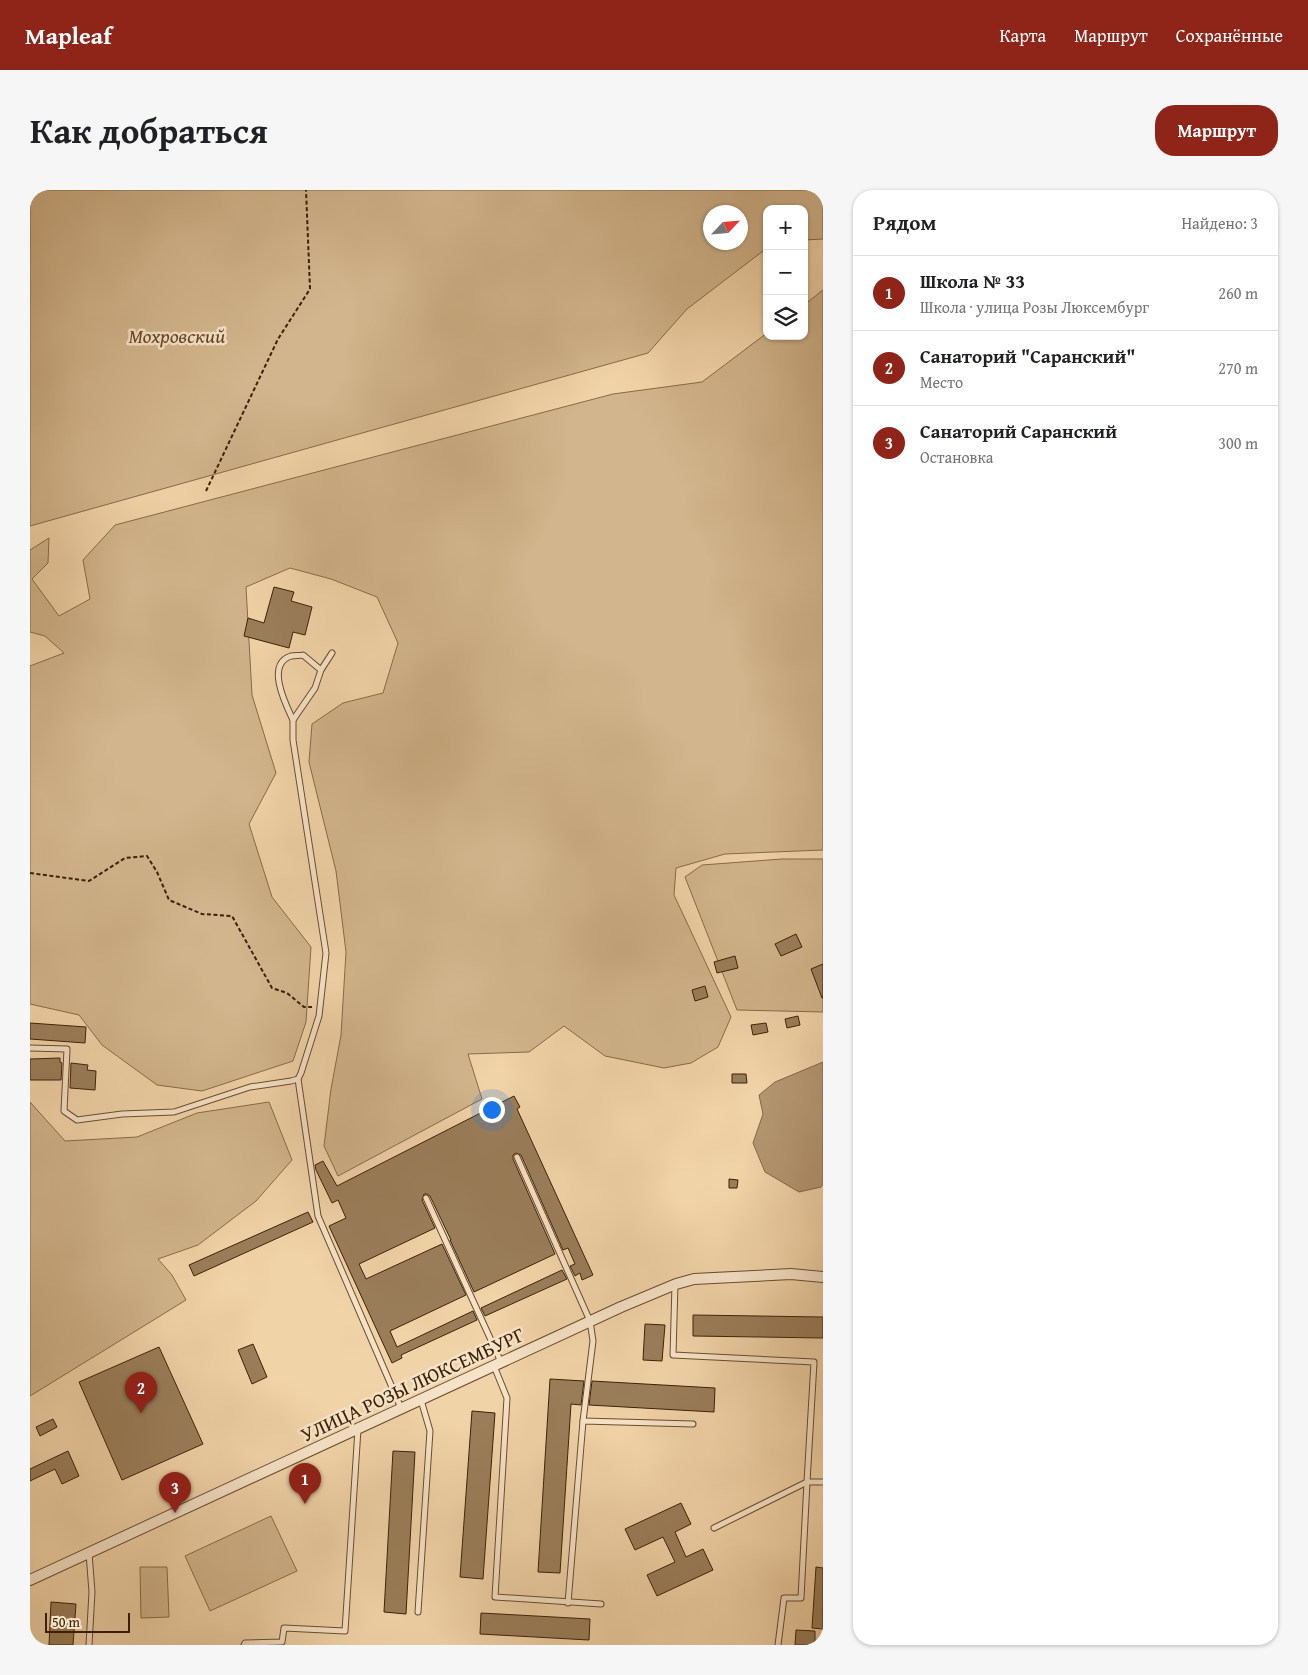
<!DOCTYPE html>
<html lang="ru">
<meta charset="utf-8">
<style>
:root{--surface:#fff;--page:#f6f6f6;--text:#202124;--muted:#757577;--line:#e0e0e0;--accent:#8f2418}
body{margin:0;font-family:"Gentium Book Plus",serif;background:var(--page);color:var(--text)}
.controls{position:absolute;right:15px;top:15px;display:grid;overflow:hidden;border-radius:10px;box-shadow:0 1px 4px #0004}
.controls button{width:45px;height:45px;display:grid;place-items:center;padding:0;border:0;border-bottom:1px solid var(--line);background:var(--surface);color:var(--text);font:25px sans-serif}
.compass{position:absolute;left:673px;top:15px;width:45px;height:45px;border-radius:50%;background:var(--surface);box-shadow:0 1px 4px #0004;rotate:64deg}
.scale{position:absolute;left:15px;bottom:12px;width:85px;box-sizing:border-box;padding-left:5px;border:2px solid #3c2105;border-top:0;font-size:14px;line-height:18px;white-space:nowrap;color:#3c2105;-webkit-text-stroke:4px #f6e2c6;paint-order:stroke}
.you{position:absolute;left:461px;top:919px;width:18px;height:18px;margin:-12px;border:4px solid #fff;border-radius:50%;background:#1a73e8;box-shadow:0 0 0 8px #1a73e833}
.badge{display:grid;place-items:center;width:32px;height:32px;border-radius:50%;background:var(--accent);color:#fff;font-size:16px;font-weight:700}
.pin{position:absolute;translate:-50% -41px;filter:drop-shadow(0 1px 2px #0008)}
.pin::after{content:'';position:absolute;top:26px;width:18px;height:15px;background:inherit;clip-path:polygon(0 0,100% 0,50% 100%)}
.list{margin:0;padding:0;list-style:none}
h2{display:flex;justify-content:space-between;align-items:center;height:65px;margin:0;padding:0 20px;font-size:21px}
h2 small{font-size:16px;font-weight:400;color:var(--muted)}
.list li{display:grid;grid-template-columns:32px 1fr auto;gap:15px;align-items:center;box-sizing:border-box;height:75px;padding:0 20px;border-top:1px solid var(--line)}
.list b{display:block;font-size:19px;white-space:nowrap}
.list p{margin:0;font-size:16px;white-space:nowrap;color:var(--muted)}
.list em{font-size:16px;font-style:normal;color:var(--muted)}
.icon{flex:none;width:28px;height:28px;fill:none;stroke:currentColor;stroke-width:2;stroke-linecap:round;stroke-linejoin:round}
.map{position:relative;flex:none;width:793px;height:1455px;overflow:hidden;border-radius:20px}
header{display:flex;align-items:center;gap:30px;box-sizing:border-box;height:70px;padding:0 25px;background:var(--accent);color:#fff}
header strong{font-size:24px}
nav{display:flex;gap:28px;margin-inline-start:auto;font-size:18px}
.intro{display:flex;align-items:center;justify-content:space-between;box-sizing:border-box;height:120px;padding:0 30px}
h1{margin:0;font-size:35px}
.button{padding:12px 22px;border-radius:20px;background:var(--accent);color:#fff;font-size:18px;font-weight:700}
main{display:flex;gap:30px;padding:0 30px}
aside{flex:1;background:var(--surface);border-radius:20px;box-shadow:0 1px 4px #0004}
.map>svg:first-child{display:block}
</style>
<header>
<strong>Mapleaf</strong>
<nav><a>Карта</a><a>Маршрут</a><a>Сохранённые</a></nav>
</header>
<div class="intro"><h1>Как добраться</h1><a class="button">Маршрут</a></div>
<main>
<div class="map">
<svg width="793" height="1455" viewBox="0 0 793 1455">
<rect width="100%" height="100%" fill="#f1d3a8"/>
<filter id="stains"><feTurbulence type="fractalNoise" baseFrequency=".004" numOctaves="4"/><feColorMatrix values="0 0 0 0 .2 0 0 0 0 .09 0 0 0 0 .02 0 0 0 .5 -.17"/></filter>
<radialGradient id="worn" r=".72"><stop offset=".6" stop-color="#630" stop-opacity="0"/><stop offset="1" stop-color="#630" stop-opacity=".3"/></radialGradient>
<g fill="#d2b58c" stroke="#876b48" fill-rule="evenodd">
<path d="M 0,0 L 793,0 L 793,49 L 774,50 L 774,19 L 737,19 L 737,58 L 657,119 L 618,163 L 0,336 ZM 711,22 L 711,52 L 681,52 L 681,22 Z"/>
<polygon points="793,100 793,660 695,664 646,678 644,705 701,827 688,857 661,873 634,878 575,866 534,836 499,862 438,864 452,909 308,986 294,956 301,899 311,845 316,762 306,681 279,572 282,534 313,513 353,503 368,453 347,407 301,389 260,378 216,397 222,505 246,583 219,634 242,707 281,757 276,832 263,871 172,901 127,895 72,855 49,825 0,814 0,476 34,463 15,446 0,442 0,360 19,348 18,373 2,389 29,426 60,409 53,370 85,335 583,204 672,192 737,143 737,146 774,146 774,115"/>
<polygon points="752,669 793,669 793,822 707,820 655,687 672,675"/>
<polygon points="0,912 35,951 107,947 167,923 239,912 262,970 226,1011 168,1055 128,1069 142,1085 156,1110 0,1206"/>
<polygon points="241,1326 267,1381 180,1421 155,1366"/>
<polygon points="110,1377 137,1377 139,1427 111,1428"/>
</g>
<polygon fill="#b39671" stroke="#836746" points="793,872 793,994 791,997 769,1002 735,982 723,953 733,924 729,905 745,892"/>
<g fill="#9a7e5a" stroke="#3c2105">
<polygon points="244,397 264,402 261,411 282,417 275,445 263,442 259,458 214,446 218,428 234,433"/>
<polygon points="766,744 772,757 751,766 745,754"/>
<polygon points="705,766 708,778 687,783 684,772"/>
<polygon points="793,774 793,808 792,808 781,779"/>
<polygon points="675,796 678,807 665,811 662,800"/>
<polygon points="768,826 770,835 757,838 755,829"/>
<polygon points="0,833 56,837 55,853 0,849"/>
<polygon points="736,833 738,842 723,845 721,835"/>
<polygon points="30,868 30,872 32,873 31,890 0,890 0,869"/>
<polygon points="41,873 58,875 57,880 66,881 65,900 40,898"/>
<polygon points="702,884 716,884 717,893 702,893"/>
<polygon points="484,906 490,917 487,919 563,1085 552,1090 550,1083 545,1086 540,1076 545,1074 538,1058 533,1060 491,965 486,963 483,965 483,969 525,1064 444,1102 420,1050 421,1050 400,1006 397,1004 394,1004 392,1010 405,1038 329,1074 336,1089 412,1054 436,1105 360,1141 367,1157 443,1121 447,1130 371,1165 372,1168 362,1173 299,1036 316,1028 308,1010 302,1013 286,980 285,975 293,971 307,996"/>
<polygon points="699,989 708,990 707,998 699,998"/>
<polygon points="278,1022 283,1032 164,1086 159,1075"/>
<polygon points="532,1080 537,1089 455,1126 451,1118"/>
<polygon points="663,1125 793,1127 793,1148 663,1146"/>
<polygon points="615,1134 635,1135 632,1171 613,1170"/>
<polygon points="223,1154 237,1187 222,1194 208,1160"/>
<polygon points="129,1157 173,1254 92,1290 49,1192"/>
<polygon points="520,1189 554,1191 551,1215 541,1214 530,1383 508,1382"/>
<polygon points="562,1191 685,1198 684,1222 559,1215"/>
<polygon points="442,1221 465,1223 453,1389 430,1387"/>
<polygon points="23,1229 27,1237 10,1246 6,1237"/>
<polygon points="38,1261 49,1286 32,1294 25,1279 0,1291 0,1279"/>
<polygon points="363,1261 385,1262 376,1424 354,1422"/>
<polygon points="651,1313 661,1334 645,1342 656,1367 673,1359 683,1380 627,1406 617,1385 645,1372 633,1347 605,1360 595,1339"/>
<polygon points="786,1377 793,1378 793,1439 782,1438"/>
<polygon points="21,1412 46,1414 43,1455 19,1455"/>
<polygon points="451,1423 560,1429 559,1450 450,1444"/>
<polygon points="766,1440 785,1441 785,1455 765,1455"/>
</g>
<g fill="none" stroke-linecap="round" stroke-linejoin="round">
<g stroke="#694e2e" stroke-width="7">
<g id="service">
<path d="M 263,530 C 256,515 235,474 261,466 C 265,465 270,466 273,465 L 291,480"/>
<polyline points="0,858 37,859 34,921 47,930 92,924 144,922 220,897 261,891 268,889 271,883 289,826 296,763 263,550 263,530 285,498 291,480 302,463"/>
<polyline points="268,889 288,1026 371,1218"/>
<polyline points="487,967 560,1131 563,1151 553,1231"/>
<polyline points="396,1008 471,1172"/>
<polyline points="645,1094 643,1165 784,1172 777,1292 684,1338"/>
<polyline points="464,1176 477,1208 465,1407 571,1414"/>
<polyline points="538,1413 553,1231 663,1234"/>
<polyline points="388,1422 400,1241 391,1210"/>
<polyline points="59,1455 62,1402 59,1363"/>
<polyline points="214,1455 215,1453 252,1452 254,1438 315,1441 328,1239"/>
<polyline points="748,1455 754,1408 771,1408 777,1292 793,1292"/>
</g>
</g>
<g stroke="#694e2e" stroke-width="12">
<polyline id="minor" points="0,1390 591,1117 646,1094 664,1089 761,1084 793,1087"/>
</g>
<g stroke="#3c2105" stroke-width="2" stroke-dasharray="4 2.5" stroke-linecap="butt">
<polyline points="176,301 248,149 280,99 276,0"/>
<polyline points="0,683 59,691 95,668 117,666 127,682 139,710 172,724 202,726 242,798 257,803 274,817 282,817"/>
</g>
<use href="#service" stroke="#f6e2c6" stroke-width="5"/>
<use href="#minor" stroke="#f6e2c6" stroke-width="10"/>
</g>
<g text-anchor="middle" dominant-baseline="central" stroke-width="5" stroke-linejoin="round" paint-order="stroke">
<g font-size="20" font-style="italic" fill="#624627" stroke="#f6e2c6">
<text x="147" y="145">Мохровский</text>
</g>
<g font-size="20" fill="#3c2105" stroke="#f6e2c6">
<text transform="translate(382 1194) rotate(-25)">УЛИЦА РОЗЫ ЛЮКСЕМБУРГ</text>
</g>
</g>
<rect width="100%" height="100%" filter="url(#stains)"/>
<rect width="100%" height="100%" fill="url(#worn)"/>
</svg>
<div class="controls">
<button>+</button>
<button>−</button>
<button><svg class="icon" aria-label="layers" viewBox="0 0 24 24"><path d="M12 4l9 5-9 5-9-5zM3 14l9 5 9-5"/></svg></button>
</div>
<svg class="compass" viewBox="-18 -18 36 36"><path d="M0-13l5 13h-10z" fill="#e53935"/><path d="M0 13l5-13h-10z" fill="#757577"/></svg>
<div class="scale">50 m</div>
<div class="you"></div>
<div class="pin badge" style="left:275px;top:1314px">1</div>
<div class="pin badge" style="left:111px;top:1223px">2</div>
<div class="pin badge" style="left:145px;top:1323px">3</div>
</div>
<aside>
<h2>Рядом<small>Найдено: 3</small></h2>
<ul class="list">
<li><span class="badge">1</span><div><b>Школа № 33</b><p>Школа · улица Розы Люксембург</p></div><em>260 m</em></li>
<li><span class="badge">2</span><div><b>Санаторий &quot;Саранский&quot;</b><p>Место</p></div><em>270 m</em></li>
<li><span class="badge">3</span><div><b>Санаторий Саранский</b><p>Остановка</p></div><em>300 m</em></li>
</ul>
</aside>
</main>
